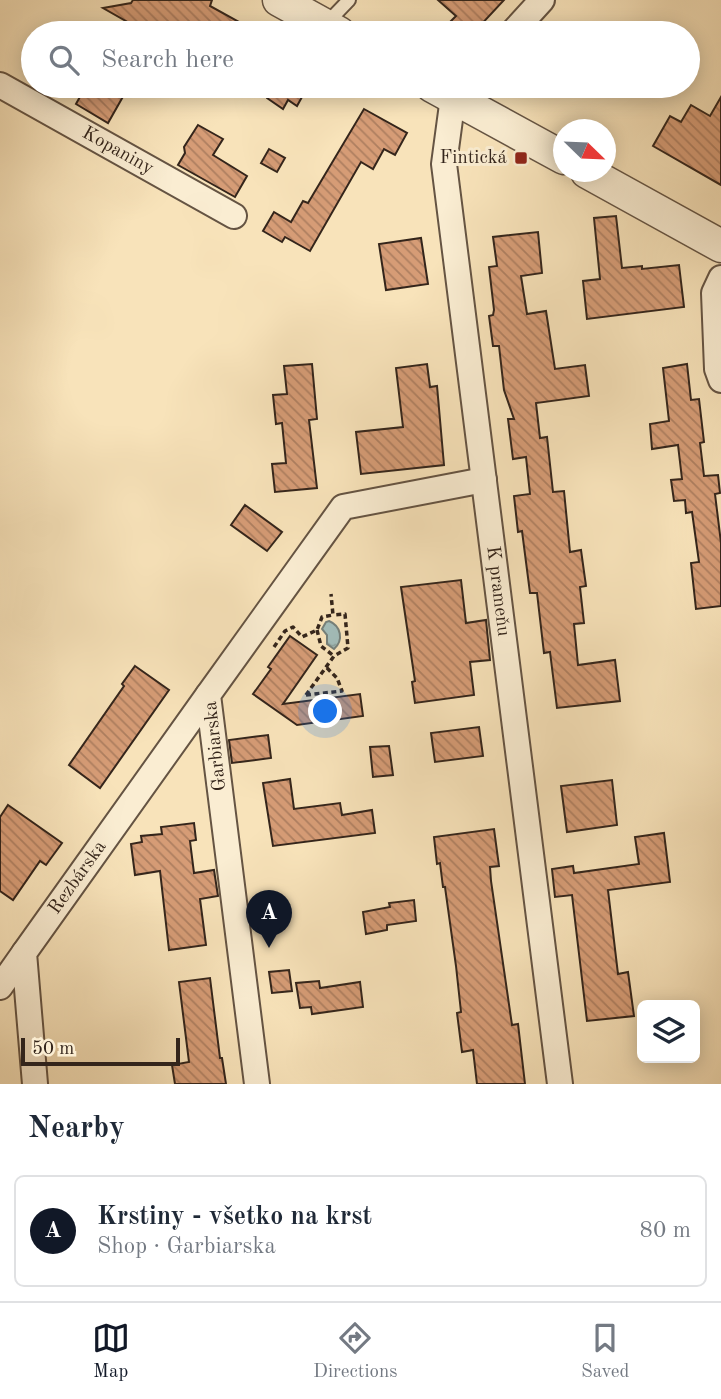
<!DOCTYPE html>
<meta charset="utf-8">
<style>
:root{--surface:#fff;--page:#f6f6f7;--text:#1f2937;--muted:#747a83;--line:#e0e1e3;--accent:#111827}
body{margin:0;font-family:"Old Standard TT",serif;background:var(--page);color:var(--text)}
.controls{position:absolute;right:21px;bottom:21px;display:grid;overflow:hidden;border-radius:10px;box-shadow:0 4px 18px #0003}
.controls button{width:63px;height:63px;display:grid;place-items:center;padding:0;border:0;border-bottom:2px solid var(--line);background:var(--surface);color:var(--text);font:35px sans-serif}
.compass{position:absolute;left:553px;top:119px;width:63px;height:63px;border-radius:50%;background:var(--surface);box-shadow:0 4px 18px #0003;rotate:113deg}
.scale{position:absolute;left:21px;bottom:18px;width:159px;box-sizing:border-box;padding-left:7px;border:4px solid #34251b;border-top:0;font-size:19px;line-height:24px;white-space:nowrap;color:#34251b;-webkit-text-stroke:5px #faedd2;paint-order:stroke}
.you{position:absolute;left:326px;top:712px;width:24px;height:24px;margin:-18px;border:5px solid #fff;border-radius:50%;background:#1a73e8;box-shadow:0 0 0 10px #1a73e833}
.badge{display:grid;place-items:center;width:46px;height:46px;border-radius:50%;background:var(--accent);color:#fff;font-size:23px;font-weight:700}
.pin{position:absolute;translate:-50% -58px;filter:drop-shadow(0 2px 4px #0008)}
.pin::after{content:'';position:absolute;top:37px;width:24px;height:21px;background:inherit;clip-path:polygon(0 0,100% 0,50% 100%)}
.list{margin:0;padding:0;list-style:none}
h2{display:flex;justify-content:space-between;align-items:center;height:91px;margin:0;padding:0 28px;font-size:30px}
h2 small{font-size:23px;font-weight:400;color:var(--muted)}
.list li{display:grid;grid-template-columns:46px 1fr auto;gap:21px;align-items:center;box-sizing:border-box;height:112px;margin:0 14px 14px;padding:0 14px;border:2px solid var(--line);border-radius:10px}
.list b{display:block;font-size:26px;white-space:nowrap}
.list p{margin:0;font-size:23px;white-space:nowrap;color:var(--muted)}
.list em{font-size:23px;font-style:normal;color:var(--muted)}
.icon{flex:none;width:38px;height:38px;fill:none;stroke:currentColor;stroke-width:2;stroke-linecap:round;stroke-linejoin:round}
.map{position:relative;flex:none;width:721px;height:1084px;overflow:hidden}
.search{position:absolute;background:var(--surface);box-shadow:0 4px 18px #0003;left:21px;right:21px;top:21px;height:77px;display:flex;align-items:center;gap:18px;box-sizing:border-box;padding:0 24px;border-radius:38px;color:var(--muted);font-size:26px}
.sheet{height:217px;background:var(--surface)}
nav{display:flex;justify-content:space-around;align-items:center;box-sizing:border-box;height:98px;border-top:2px solid var(--line);background:var(--surface);font-size:19px;color:var(--muted)}
nav a{display:grid;justify-items:center;gap:4px}
nav .on{color:var(--accent)}
.map>svg:first-child{display:block}
</style>
<div class="map">
<svg width="721" height="1084" viewBox="0 0 721 1084">
<defs>
<pattern id="water-ripples" width="26" height="14" patternUnits="userSpaceOnUse" patternTransform="scale(1.75)"><rect width="26" height="14" fill="#a2bcb9"/><path d="M2 4q2-2 4 0t4 0M15 11q2-2 4 0t4 0" fill="none" stroke="#8ca19e"/></pattern>
<pattern id="building-back-hatch" width="6" height="6" patternUnits="userSpaceOnUse" patternTransform="scale(1.75)"><rect width="6" height="6" fill="#d69c76"/><path d="M-1 5l2 2M0 0l6 6M5-1l2 2" fill="none" stroke="#ae7f60"/></pattern>
</defs>
<rect width="100%" height="100%" fill="#f8e3ba"/>
<filter id="stains"><feTurbulence type="fractalNoise" baseFrequency=".00286" numOctaves="4"/><feColorMatrix values="0 0 0 0 .2 0 0 0 0 .09 0 0 0 0 .02 0 0 0 .5 -.17"/></filter>
<radialGradient id="worn" r=".72"><stop offset=".6" stop-color="#630" stop-opacity="0"/><stop offset="1" stop-color="#630" stop-opacity=".3"/></radialGradient>
<path fill="url(#water-ripples)" stroke="#76807a" stroke-width="2" d="M 329,621 C 341,626 344,640 334,649 L 327,644 L 327,635 L 322,629 L 326,622 Z"/>
<g fill="url(#building-back-hatch)" stroke="#34251b" stroke-width="2">
<polygon points="133,0 212,0 210,6 259,33 147,33 103,8 131,3"/>
<polygon points="438,0 504,0 478,28 475,26 468,33 439,33 456,16"/>
<polygon points="86,86 129,86 108,123 76,104"/>
<polygon points="262,86 308,86 297,106 288,100 283,109 267,98 267,88"/>
<polygon points="721,97 721,185 653,146 670,116 681,122 691,105 710,116"/>
<polygon points="364,109 407,133 395,155 384,149 373,169 361,162 310,251 285,237 282,242 263,231 274,212 291,222 303,201 308,203"/>
<polygon points="198,125 223,139 213,155 247,176 235,197 178,165 185,153 184,147"/>
<polygon points="269,149 285,158 277,172 261,163"/>
<polygon points="616,216 622,268 642,266 642,269 679,265 684,307 587,319 583,281 600,279 594,218"/>
<polygon points="538,232 542,273 521,276 527,314 546,311 555,369 585,365 589,396 536,403 540,438 547,437 553,492 564,491 570,552 581,550 586,586 580,587 584,623 574,624 578,665 615,660 620,701 557,708 550,652 544,653 537,593 530,593 522,531 518,532 514,496 530,494 526,457 513,459 508,419 514,419 504,390 499,346 493,346 489,316 493,315 494,310 489,267 497,266 493,237"/>
<polygon points="421,238 428,284 386,290 379,244"/>
<polygon points="312,364 317,419 309,420 317,488 275,492 272,464 286,463 282,423 276,424 273,395 287,394 284,366"/>
<polygon points="427,364 430,387 437,386 444,465 361,474 356,432 403,427 396,368"/>
<polygon points="687,364 691,400 699,399 704,442 700,443 704,476 718,475 720,493 715,494 721,543 721,606 696,609 691,563 699,562 692,512 686,513 685,500 674,501 671,480 682,479 678,445 652,449 650,424 669,421 663,368"/>
<polygon points="245,505 282,532 267,551 231,525"/>
<polygon points="461,580 466,623 486,620 490,660 470,662 474,695 415,703 412,682 415,681 401,587"/>
<polygon points="290,636 317,655 283,704 360,694 363,716 297,725 253,694 271,669 268,667"/>
<polygon points="135,666 169,690 100,788 69,765 124,686 122,684"/>
<polygon points="479,727 483,756 435,762 431,733"/>
<polygon points="268,735 271,758 232,763 229,740"/>
<polygon points="389,746 393,775 373,777 370,747"/>
<polygon points="290,779 294,809 340,803 342,815 372,810 375,833 273,846 263,783"/>
<polygon points="612,780 617,825 567,832 561,786"/>
<polygon points="8,805 62,843 46,865 40,861 13,900 0,891 0,817"/>
<polygon points="194,823 196,840 190,841 194,873 214,870 218,896 200,899 206,945 169,950 160,871 135,875 131,844 142,842 141,836 162,834 161,827"/>
<polygon points="494,829 499,866 490,867 491,881 512,1025 518,1024 525,1084 477,1084 473,1050 462,1052 457,1013 461,1012 456,966 445,887 443,887 440,863 437,864 434,837"/>
<polygon points="664,833 670,882 608,890 618,974 628,972 634,1016 587,1021 572,895 555,897 552,869 573,866 574,873 639,864 635,837"/>
<polygon points="414,900 416,921 387,925 387,930 366,934 363,912 390,907 389,903"/>
<polygon points="289,970 292,991 272,993 269,972"/>
<polygon points="210,978 220,1058 222,1058 226,1084 175,1084 172,1065 189,1062 179,982"/>
<polygon points="319,981 320,988 360,982 363,1007 312,1014 311,1007 300,1008 296,983"/>
</g>
<g fill="none" stroke-linecap="round" stroke-linejoin="round">
<g stroke="#655443" stroke-width="16">
<polyline id="service" points="325,25 349,0"/>
</g>
<g stroke="#655443" stroke-width="28">
<g id="minor">
<polyline points="512,33 542,0"/>
<path id="s1" d="M 0,85 L 234,216"/>
<path id="s2" d="M 463,86 L 453,97 L 444,164 L 560,1084"/>
<polyline points="721,278 714,293 717,369 721,380"/>
<polyline points="0,987 24,953"/>
<path id="s3" d="M 35,1084 L 24,953 L 208,695"/>
<polyline points="257,1084 208,695 343,507 484,480"/>
</g>
</g>
<g stroke="#655443" stroke-width="35">
<g id="tertiary">
<polyline points="279,0 339,33"/>
<polyline points="432,86 564,158"/>
<polyline points="587,172 721,246"/>
</g>
</g>
<g stroke="#34251b" stroke-width="3.5" stroke-dasharray="5 3.5" stroke-linecap="butt">
<polyline points="317,630 321,646 334,656"/>
<polyline points="274,647 285,631 293,627 302,637 317,630 322,617 333,615 331,594"/>
<polyline points="306,695 334,656 348,648 345,614 333,615"/>
<polyline points="306,695 342,691 337,678 326,667"/>
</g>
<use href="#service" stroke="#faedd2" stroke-width="12"/>
<use href="#minor" stroke="#faedd2" stroke-width="24"/>
<use href="#tertiary" stroke="#faedd2" stroke-width="32"/>
</g>
<rect fill="#8f2418" stroke="#faedd2" stroke-width="2.5" x="514" y="151" width="14" height="14" rx="3.5"/>
<g text-anchor="middle" dominant-baseline="central" stroke-width="6" stroke-linejoin="round" paint-order="stroke">
<g font-size="19" fill="#34251b" stroke="#faedd2">
<text stroke="none"><textPath href="#s1" startOffset="135">Kopaniny</textPath></text>
<text stroke="none"><textPath href="#s2" startOffset="513">K prameňu</textPath></text>
<text transform="translate(216 746) rotate(-96)">Garbiarska</text>
<text stroke="none"><textPath href="#s3" startOffset="224">Rezbárska</textPath></text>
</g>
<g font-size="19" fill="#34251b" stroke="#faedd2" text-anchor="end">
<text x="507" y="158">Fintická</text>
</g>
</g>
<rect width="100%" height="100%" filter="url(#stains)"/>
<rect width="100%" height="100%" fill="url(#worn)"/>
</svg>
<div class="controls">
<button><svg class="icon" aria-label="layers" viewBox="0 0 24 24"><path d="M12 4l9 5-9 5-9-5zM3 14l9 5 9-5"/></svg></button>
</div>
<svg class="compass" viewBox="-18 -18 36 36"><path d="M0-13l5 13h-10z" fill="#e53935"/><path d="M0 13l5-13h-10z" fill="#747a83"/></svg>
<div class="scale">50 m</div>
<div class="you"></div>
<div class="pin badge" style="left:269px;top:948px">A</div>
<div class="search"><svg class="icon" aria-label="search" viewBox="0 0 24 24"><circle cx="10" cy="10" r="6"/><path d="M15 15l6 6"/></svg>Search here</div>
</div>
<section class="sheet">
<h2>Nearby<small></small></h2>
<ul class="list">
<li><span class="badge">A</span><div><b>Krstiny - všetko na krst</b><p>Shop · Garbiarska</p></div><em>80 m</em></li>
</ul>
</section>
<nav>
<a class="on"><svg class="icon" aria-label="map" viewBox="0 0 24 24"><path d="M3 6l6-2 6 2 6-2v14l-6 2-6-2-6 2zM9 4v14M15 6v14"/></svg>Map</a>
<a><svg class="icon" aria-label="directions" viewBox="0 0 24 24"><path d="M12 3l9 9-9 9-9-9zM9 14v-3h6M13 9l2 2-2 2"/></svg>Directions</a>
<a><svg class="icon" aria-label="saved" viewBox="0 0 24 24"><path d="M7 4h10v16l-5-4-5 4z"/></svg>Saved</a>
</nav>
